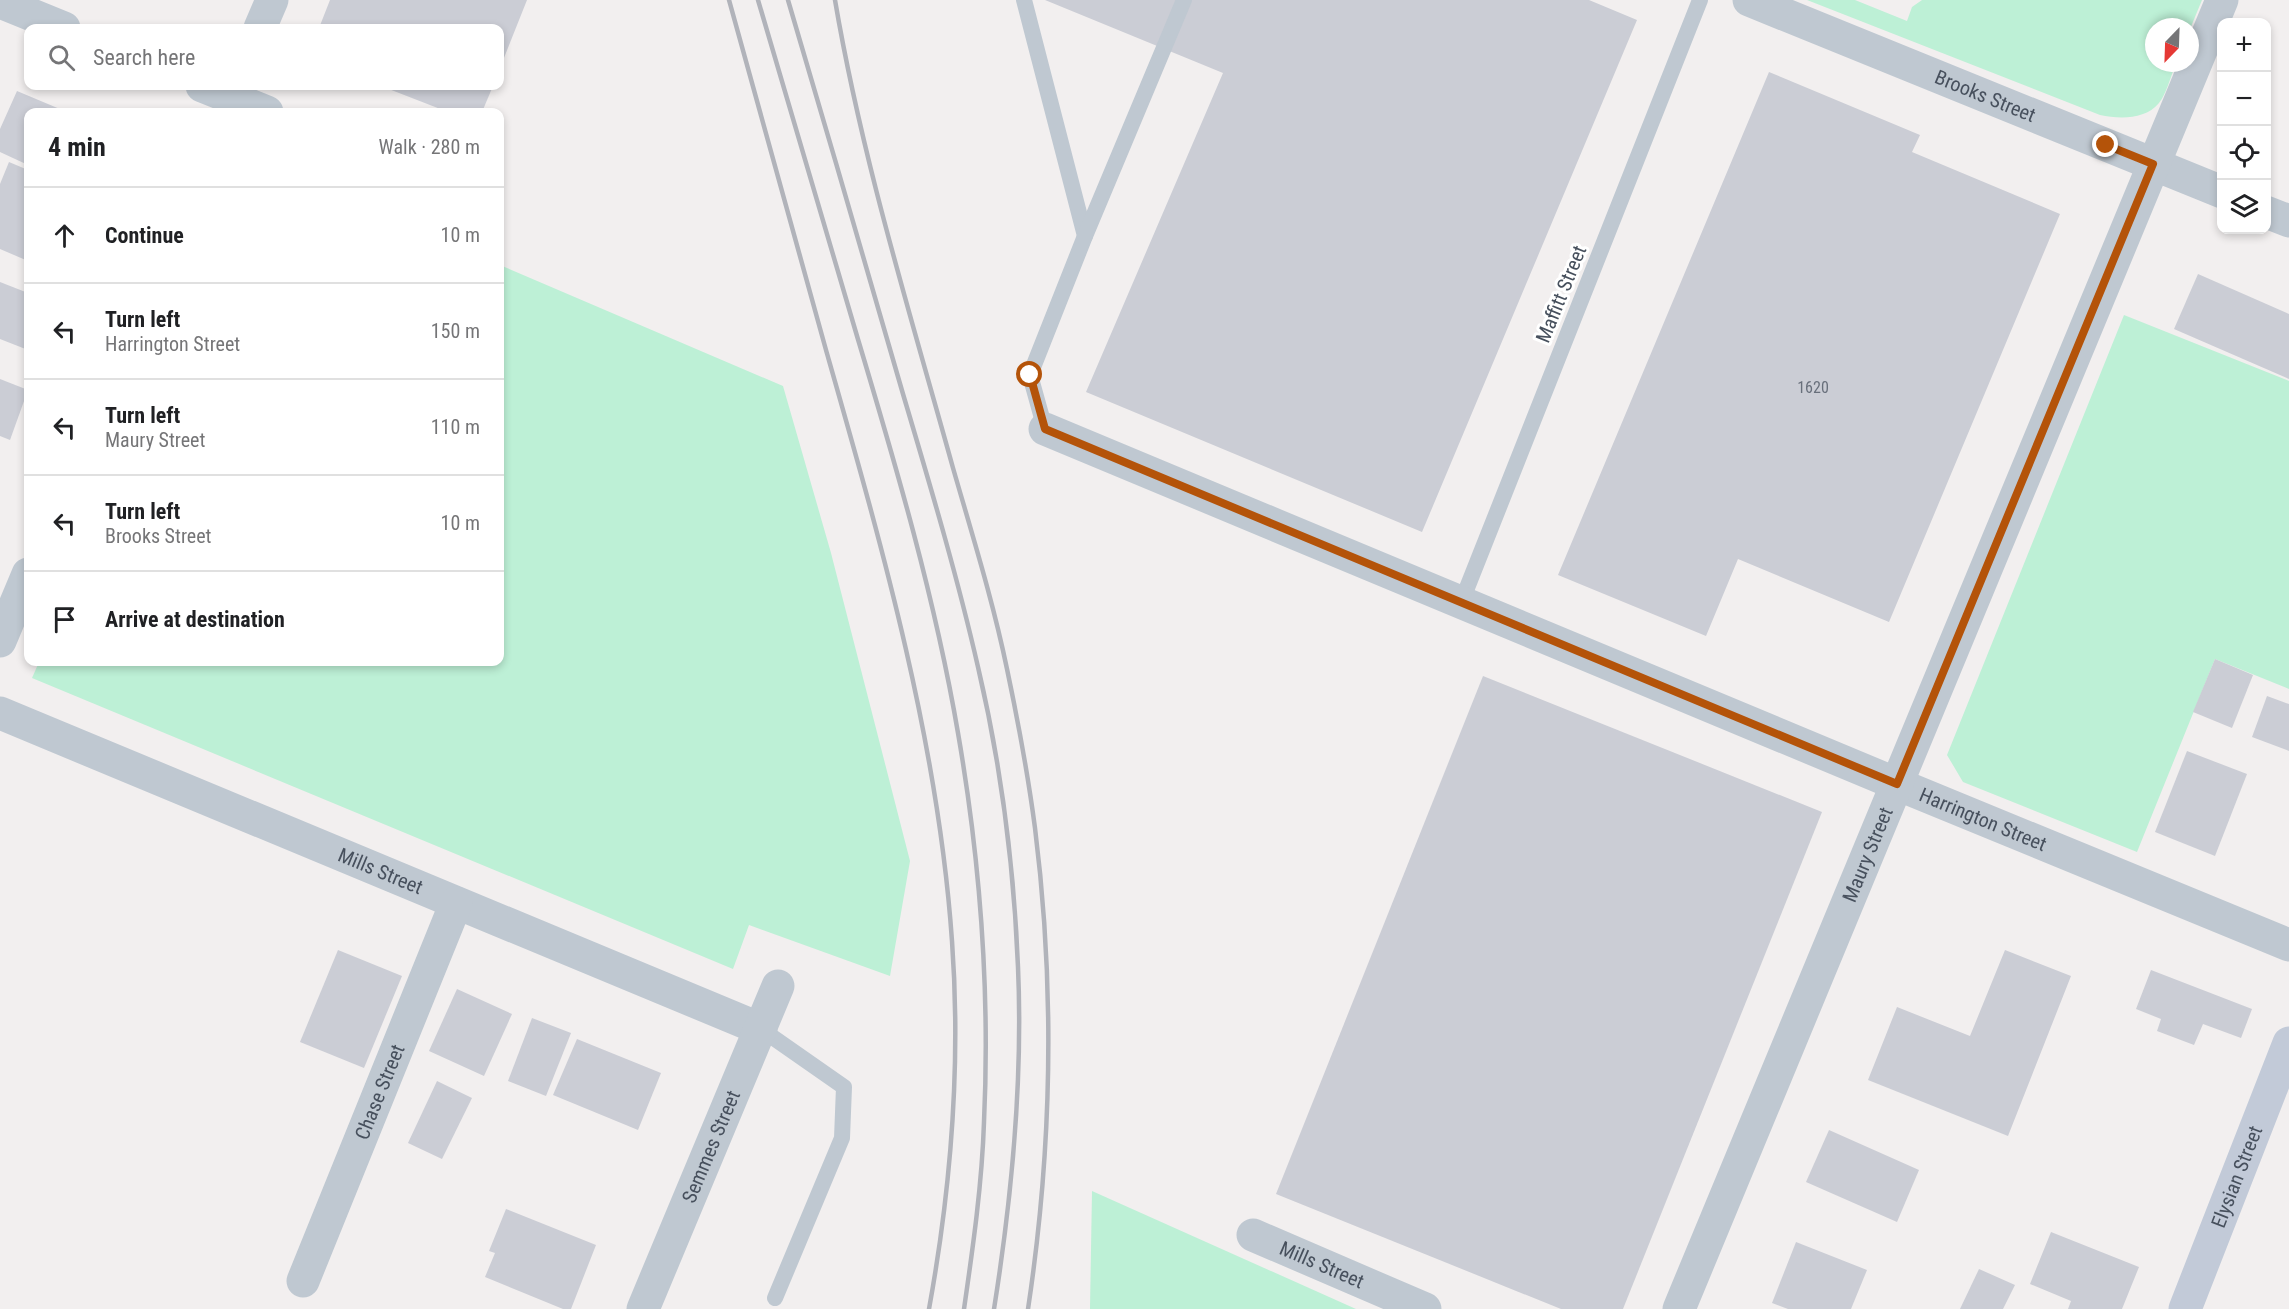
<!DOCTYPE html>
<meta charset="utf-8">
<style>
:root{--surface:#fff;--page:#f2f2f2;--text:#202124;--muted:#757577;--line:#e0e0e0}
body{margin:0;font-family:"Roboto Condensed",sans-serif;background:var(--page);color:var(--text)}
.controls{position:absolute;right:18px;top:18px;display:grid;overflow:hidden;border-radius:12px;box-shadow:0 3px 9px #0003}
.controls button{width:54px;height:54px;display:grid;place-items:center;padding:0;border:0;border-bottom:2px solid var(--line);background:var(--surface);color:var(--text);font:30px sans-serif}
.compass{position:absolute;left:2145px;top:18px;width:54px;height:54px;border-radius:50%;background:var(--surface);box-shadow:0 3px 9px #0003;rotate:203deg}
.stop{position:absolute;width:18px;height:18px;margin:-14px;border:4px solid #b45309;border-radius:50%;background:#fff}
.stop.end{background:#b45309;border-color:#fff;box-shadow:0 2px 6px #0008}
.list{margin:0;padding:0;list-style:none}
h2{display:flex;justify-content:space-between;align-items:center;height:78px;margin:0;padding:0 24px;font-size:26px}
h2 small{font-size:20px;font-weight:400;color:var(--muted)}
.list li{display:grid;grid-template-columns:39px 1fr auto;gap:18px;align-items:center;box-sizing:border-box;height:96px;padding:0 24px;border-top:2px solid var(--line)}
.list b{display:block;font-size:22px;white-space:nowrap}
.list p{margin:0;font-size:20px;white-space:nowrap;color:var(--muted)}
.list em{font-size:20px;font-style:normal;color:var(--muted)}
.icon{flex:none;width:33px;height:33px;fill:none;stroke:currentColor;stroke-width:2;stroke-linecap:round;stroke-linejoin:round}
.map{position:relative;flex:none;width:2289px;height:1309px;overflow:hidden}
.search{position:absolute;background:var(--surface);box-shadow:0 3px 9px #0003;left:24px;top:24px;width:480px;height:66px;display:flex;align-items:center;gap:15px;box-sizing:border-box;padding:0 21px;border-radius:12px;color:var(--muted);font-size:22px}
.panel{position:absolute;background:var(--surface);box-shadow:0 3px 9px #0003;left:24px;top:108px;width:480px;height:558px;border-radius:12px}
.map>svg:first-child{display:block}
</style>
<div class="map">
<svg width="2289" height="1309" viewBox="0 0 2289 1309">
<rect width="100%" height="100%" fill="#f2efef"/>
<g fill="#bdf0d6">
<path d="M 1807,0 L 1855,0 L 1907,21 L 1912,7 L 1922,0 L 2202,0 L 2190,29 L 2190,27 L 2154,27 L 2154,63 L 2176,63 C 2172,73 2166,95 2159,103 C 2145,120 2119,119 2100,115 Z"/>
<polygon points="500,265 783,386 831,553 910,861 890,976 749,925 733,969 32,678 39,662 500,662"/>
<polygon points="2124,315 2289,381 2289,689 2215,659 2137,852 1963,782 1947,755"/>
<polygon points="1092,1191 1356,1309 1090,1309"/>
</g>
<g fill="#cbcdd5">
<polygon points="330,0 527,0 500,68 500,28 319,28"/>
<polygon points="1045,0 1589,0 1637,20 1422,532 1086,392 1223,73"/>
<polygon points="1769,72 1920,135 1912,152 2060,214 1889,622 1738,559 1706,636 1558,575"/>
<polygon points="381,86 493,86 482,112 448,112"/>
<polygon points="17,91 67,112 28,112 28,165 0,152 0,129"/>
<polygon points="9,162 28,170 28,261 0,249 0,184"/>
<polygon points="2198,274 2289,314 2289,379 2174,329"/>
<polygon points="0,282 28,293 28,350 0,339"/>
<polygon points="0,379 28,390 10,440 0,436"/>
<polygon points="2215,659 2253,675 2232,728 2193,712"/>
<polygon points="1483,676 1822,812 1623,1309 1561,1309 1276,1194"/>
<polygon points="2267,696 2289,704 2289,751 2252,737"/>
<polygon points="2187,751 2247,774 2215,856 2155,832"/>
<polygon points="338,950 402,976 364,1068 300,1042"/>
<polygon points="2005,950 2071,976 2008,1136 1868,1080 1897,1007 1970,1036"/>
<polygon points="2151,970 2252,1009 2241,1038 2203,1024 2194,1045 2157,1031 2161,1019 2136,1009"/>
<polygon points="457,989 512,1014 484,1076 429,1051"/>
<polygon points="532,1018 571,1033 546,1096 508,1081"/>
<polygon points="577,1039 661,1073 638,1130 553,1095"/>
<polygon points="437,1081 472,1098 442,1159 408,1143"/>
<polygon points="1829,1130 1919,1170 1897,1222 1806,1182"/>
<polygon points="506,1209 596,1245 571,1309 563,1309 485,1277 495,1253 489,1251"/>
<polygon points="2051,1232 2139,1267 2122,1309 2068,1309 2071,1301 2030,1284"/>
<polygon points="1796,1242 1867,1270 1851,1309 1788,1309 1772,1303"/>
<polygon points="1979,1269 2015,1285 2003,1309 1960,1309"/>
</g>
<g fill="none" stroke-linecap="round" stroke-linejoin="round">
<g stroke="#bfc8d1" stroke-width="16">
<polyline points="1024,0 1085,236"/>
<polyline points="1045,429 1030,375 1085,236 1184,0"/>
<polyline points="1461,603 1700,0"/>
<polyline points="761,1029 844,1087 842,1138 775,1298"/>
</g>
<g stroke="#bfc8d1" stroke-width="33">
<path id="s1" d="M 1749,0 L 2222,192"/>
<polyline points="0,2 64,28"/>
<polyline points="260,28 272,0"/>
<polyline points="202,86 267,112"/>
<polyline points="2266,212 2289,221"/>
<path id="s2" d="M 1045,429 L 1897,784 L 2289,945"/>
<polyline points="0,641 28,574"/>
<path id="s3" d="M 0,713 L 761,1029"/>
<path id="s4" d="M 1253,1235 L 1425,1309"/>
<path id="s5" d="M 303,1281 L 456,903"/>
<path id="s6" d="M 643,1309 L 778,986"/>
<path id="s7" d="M 1679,1309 L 2222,0"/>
</g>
<path stroke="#c2cad8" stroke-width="33" id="s8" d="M 2185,1309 L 2289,1043"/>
<g stroke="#b1b3ba" stroke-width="4.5">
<path d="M 729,0 C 762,116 793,233 826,350 C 881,543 938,740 952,941 C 961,1064 951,1188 929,1309"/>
<path d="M 758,0 C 791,112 824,224 857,336 C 896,466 935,598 958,733 C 980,860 990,993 984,1122 C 982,1184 973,1247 964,1309"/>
<path d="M 788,0 C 827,131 865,263 903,394 C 930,485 957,575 978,667 C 1001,765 1014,867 1018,967 C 1023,1081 1012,1196 994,1309"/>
<path d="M 835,0 C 862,159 910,313 953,468 C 972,534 993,601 1007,669 C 1018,721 1028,775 1035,828 C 1055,987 1052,1150 1028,1309"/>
</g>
</g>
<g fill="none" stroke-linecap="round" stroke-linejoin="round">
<polyline stroke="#b45309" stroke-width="8" points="1030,375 1045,429 1897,784 2153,164 2106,145"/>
</g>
<g text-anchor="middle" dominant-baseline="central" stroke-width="6" stroke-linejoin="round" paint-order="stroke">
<g font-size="16" fill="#686f7b">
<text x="1813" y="387">1620</text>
</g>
<g font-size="20" fill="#47505d" stroke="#fff">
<text stroke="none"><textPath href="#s1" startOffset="255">Brooks Street</textPath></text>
<text transform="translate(1561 294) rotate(-68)">Maffitt Street</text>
<text stroke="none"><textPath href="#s2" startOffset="1016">Harrington Street</textPath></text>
<text stroke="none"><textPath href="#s7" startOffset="492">Maury Street</textPath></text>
<text stroke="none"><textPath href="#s3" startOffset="412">Mills Street</textPath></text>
<text stroke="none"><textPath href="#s5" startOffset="204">Chase Street</textPath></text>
<text stroke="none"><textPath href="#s6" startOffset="176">Semmes Street</textPath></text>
<text stroke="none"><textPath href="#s8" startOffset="142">Elysian Street</textPath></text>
<text stroke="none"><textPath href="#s4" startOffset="75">Mills Street</textPath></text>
</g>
</g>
</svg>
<div class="controls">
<button>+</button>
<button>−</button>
<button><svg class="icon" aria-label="locate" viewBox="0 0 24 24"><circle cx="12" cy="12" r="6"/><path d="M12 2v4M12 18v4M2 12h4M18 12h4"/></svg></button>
<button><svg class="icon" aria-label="layers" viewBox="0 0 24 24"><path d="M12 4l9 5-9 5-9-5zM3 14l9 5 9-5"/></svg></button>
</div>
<svg class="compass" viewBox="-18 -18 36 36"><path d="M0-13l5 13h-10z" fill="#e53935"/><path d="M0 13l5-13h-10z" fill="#757577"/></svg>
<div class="stop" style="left:1030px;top:375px"></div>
<div class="stop end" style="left:2106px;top:145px"></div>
<div class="search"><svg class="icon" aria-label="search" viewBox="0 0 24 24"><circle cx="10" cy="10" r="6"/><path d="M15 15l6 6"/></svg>Search here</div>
<section class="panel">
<h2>4 min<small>Walk · 280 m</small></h2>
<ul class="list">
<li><svg class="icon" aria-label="ahead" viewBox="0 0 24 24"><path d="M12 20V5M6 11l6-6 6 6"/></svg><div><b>Continue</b></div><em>10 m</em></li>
<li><svg class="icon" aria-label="left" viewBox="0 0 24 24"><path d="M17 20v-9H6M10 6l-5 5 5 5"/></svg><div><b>Turn left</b><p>Harrington Street</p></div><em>150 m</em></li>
<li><svg class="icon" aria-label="left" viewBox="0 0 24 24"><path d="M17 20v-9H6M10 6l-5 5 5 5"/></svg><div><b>Turn left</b><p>Maury Street</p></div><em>110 m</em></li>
<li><svg class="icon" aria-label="left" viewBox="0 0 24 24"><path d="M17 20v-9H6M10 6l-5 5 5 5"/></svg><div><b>Turn left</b><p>Brooks Street</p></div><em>10 m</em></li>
<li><svg class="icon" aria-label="arrive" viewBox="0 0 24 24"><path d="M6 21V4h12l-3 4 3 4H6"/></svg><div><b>Arrive at destination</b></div></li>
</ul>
</section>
</div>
